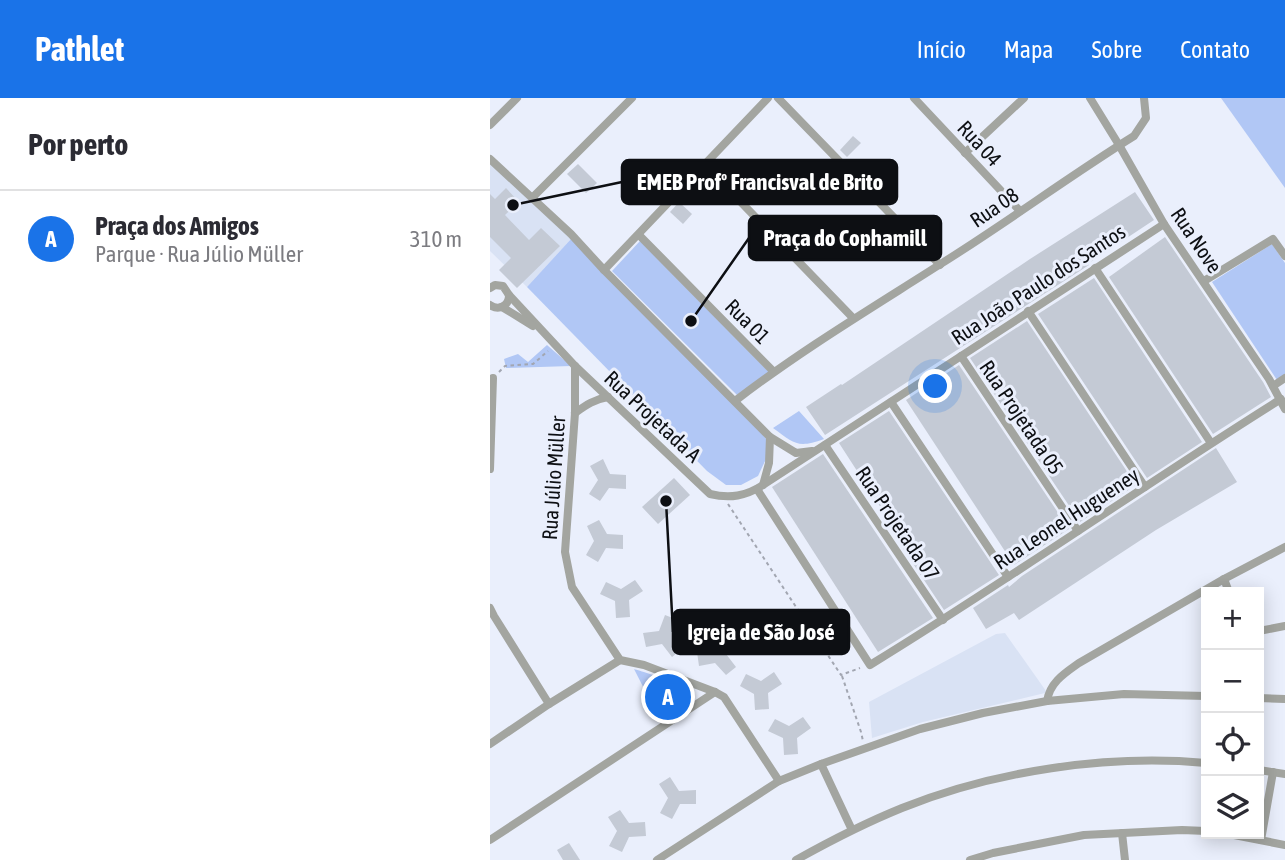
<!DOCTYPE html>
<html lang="pt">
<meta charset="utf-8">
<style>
:root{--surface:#fff;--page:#f2f2f3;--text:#2b2b33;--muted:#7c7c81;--line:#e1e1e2;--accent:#1a73e8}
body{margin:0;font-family:"Asap Condensed",sans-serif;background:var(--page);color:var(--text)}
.controls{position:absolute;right:21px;bottom:21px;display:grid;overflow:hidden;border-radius:0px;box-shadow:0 4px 18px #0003}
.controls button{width:63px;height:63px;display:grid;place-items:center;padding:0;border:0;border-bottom:2px solid var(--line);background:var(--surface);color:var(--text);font:35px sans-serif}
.you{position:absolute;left:446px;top:289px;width:24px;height:24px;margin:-18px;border:5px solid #fff;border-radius:50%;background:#1a73e8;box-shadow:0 0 0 10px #1a73e833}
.badge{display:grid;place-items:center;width:46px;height:46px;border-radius:50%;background:var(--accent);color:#fff;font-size:23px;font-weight:700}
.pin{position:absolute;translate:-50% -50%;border:4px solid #fff;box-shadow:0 2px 7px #0006}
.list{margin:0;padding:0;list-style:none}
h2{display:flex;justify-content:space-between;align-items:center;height:91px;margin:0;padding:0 28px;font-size:30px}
h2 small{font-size:23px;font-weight:400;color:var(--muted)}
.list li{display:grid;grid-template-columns:46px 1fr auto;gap:21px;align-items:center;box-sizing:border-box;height:98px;padding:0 28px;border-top:2px solid var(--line)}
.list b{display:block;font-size:26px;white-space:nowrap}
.list p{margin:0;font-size:23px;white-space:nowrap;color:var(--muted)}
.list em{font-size:23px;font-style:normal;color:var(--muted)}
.icon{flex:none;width:38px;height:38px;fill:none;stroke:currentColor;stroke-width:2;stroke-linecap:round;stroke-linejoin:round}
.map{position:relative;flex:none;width:795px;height:762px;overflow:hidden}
header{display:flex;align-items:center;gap:42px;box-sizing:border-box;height:98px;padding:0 35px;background:var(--accent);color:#fff}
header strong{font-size:33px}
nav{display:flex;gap:38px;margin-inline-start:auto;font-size:24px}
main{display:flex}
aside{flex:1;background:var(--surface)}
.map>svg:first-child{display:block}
</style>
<header>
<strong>Pathlet</strong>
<nav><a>Início</a><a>Mapa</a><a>Sobre</a><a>Contato</a></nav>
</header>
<main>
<aside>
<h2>Por perto<small></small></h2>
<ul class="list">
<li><span class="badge">A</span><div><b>Praça dos Amigos</b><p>Parque · Rua Júlio Müller</p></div><em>310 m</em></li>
</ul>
</aside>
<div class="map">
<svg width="795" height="762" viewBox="0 0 795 762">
<rect width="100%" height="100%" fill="#eaeffc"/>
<g fill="#d9e2f4">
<polygon points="0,65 81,141 37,189 0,153"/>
<polygon points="515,535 556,593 555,595 433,624 382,640 379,604 506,536"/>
</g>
<g fill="#b1c7f5">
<polygon points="731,0 795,0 795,90"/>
<polygon points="81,141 266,327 277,342 277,359 268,378 251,387 236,387 217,373 37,189"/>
<polygon points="150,143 279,274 247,297 122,173"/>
<polygon points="782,146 795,165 795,277 787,282 722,184"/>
<polygon points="57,247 81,268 16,270 14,261 28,256 38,264"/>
<path d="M 309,313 L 334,341 C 307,351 304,345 283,330 Z"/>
<path d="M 144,571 C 156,575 204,587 198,604 C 196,610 177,620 171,624 Z"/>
</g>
<g fill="#c4cad5">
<polygon points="363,38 371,45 357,59 350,52"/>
<polygon points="88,66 107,85 96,95 77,76"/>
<polygon points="16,90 29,104 15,117 39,142 51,130 70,148 27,190 9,172 21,160 0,139 0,96 5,101"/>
<polygon points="645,94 664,122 599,165 599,167 335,337 316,309 351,286 352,287 540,161"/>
<polygon points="189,104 202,116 193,126 180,114"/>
<polygon points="675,139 773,284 781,299 723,336 619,179"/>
<polygon points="604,180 712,344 657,380 548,216"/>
<polygon points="537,223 646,387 590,424 480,260"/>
<polygon points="469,267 579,431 524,467 416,302"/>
<polygon points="399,313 509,477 454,512 410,446 413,444 349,345"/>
<polygon points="726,350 747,384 666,432 529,522 524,515 496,531 483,510 518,487 519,489 532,478"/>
<polygon points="333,356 443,520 388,554 282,389"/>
<polygon points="113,361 120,376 136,377 136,391 119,390 110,403 99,396 108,382 100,368"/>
<polygon points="184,380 200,397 168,426 152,409"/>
<polygon points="109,422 117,436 133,437 133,451 116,450 108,464 96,457 104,443 97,428"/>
<polygon points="145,482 153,493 139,502 140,519 126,520 125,503 110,496 116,484 131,491"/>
<polygon points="175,517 188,522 182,537 193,550 182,559 172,546 156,549 153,535 169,533"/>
<polygon points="228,536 241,541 236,556 246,569 236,577 225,565 209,568 207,554 223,551"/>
<polygon points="284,574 292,586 278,595 279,611 265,612 264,596 250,588 256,576 271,583"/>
<polygon points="313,619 321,630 307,640 308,656 294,657 293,640 278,633 285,621 299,628"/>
<polygon points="180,679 189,693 206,692 206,706 190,706 182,721 170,715 178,700 169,686"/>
<polygon points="130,712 139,725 155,724 156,738 139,739 132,754 119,748 127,733 118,719"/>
<polygon points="79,745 90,762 73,762 67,752"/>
</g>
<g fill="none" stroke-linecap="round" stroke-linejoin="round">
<g stroke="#a2a6b1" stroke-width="2" stroke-dasharray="3.5 3.5" stroke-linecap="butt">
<polyline points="9,274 15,268 43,266 58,253"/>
<polyline points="238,406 351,577 370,570"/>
<polyline points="352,578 371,634 373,643"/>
</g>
<g stroke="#a3a5a0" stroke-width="8">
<polyline points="288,0 450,167"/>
<polyline points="424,0 530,113"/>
<polyline points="600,0 629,47 674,126 779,281 795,311"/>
<polyline points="0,27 27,0"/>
<polyline points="475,55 534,0"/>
<polyline points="0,61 81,136 114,172 280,339 279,365 273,387"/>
<polyline points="215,67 363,220"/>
<polyline points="43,99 142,0"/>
<polyline points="149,137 283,273"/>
<polyline points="605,170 721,345"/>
<polyline points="114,172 278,0"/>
<polyline points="714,183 783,141 795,158"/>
<path d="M 0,190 L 5,187 L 13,188 L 19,197 C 19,208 9,213 0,207"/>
<path d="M 19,197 L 85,268 L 220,396 C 240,401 256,398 273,387 L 674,126"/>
<polyline points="12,209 43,228"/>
<polyline points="538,213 655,389"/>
<polyline points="471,258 588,433"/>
<polyline points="85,268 85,315 75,454 82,489 130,562 154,567 225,594 234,599 289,683"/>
<polyline points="783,288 795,280"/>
<path d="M 245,303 C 310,253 380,211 449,167 C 515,126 578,79 644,38 L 656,20 L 654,0"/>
<polyline points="401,304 518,479"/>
<path d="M 85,315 C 96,307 105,301 118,299"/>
<polyline points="280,339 306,355 322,353"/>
<polyline points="335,347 453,522"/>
<polyline points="0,371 3,280"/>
<path d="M 267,391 L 380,567 C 519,482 652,388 791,301"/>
<polyline points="734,481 739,494"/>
<polyline points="0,510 4,518 59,606"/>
<polyline points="769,533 795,528"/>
<polyline points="769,600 795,601"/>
<path d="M 557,603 C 560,584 575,575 589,565 L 734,481 L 795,449"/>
<polyline points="0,646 59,606 130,562"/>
<polyline points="331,666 362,732"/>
<polyline points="769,672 795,676"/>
<polyline points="632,735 635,762"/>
<polyline points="739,736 795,747"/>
<polyline points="0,742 225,594"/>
<polyline points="771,742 783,674"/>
<polyline points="167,762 289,683 331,666 430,631 493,615 557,603 634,596 716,598"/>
<path d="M 306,762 C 340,743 375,725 412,710 C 504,673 617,656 716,665"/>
<polyline points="480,762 503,755 594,737 692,732 716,733"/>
</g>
</g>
<g text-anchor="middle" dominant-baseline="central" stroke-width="6" stroke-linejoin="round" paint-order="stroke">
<g font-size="21" fill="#0d0f13" stroke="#eaeffc">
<text transform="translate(490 45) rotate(47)">Rua 04</text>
<text transform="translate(504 109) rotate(-34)">Rua 08</text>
<text transform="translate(707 142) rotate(56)">Rua Nove</text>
<text transform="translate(548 186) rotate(-33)">Rua João Paulo dos Santos</text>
<text transform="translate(258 223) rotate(45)">Rua 01</text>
<text transform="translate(163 318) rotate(43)">Rua Projetada A</text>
<text transform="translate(532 319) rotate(56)">Rua Projetada 05</text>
<text transform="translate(63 380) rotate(-86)">Rua Júlio Müller</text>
<text transform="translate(576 420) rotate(-33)">Rua Leonel Hugueney</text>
<text transform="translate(408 425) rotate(56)">Rua Projetada 07</text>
</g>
</g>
<path fill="none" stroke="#0d0f13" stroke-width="2.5" d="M23 107L132 84M201 223L259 140M176 403L183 534"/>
<g fill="#0d0f13" stroke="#eaeffc" stroke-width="2.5">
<circle cx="23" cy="107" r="7"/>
<circle cx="201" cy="223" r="7"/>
<circle cx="176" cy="403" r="7"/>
</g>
<g fill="#0d0f13" stroke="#0d0f13" stroke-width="2.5">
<rect x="132" y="62" width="275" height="44" rx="7"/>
<rect x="259" y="118" width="192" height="44" rx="7"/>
<rect x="183" y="512" width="176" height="44" rx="7"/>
</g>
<g font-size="23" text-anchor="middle" font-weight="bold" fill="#fff">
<text x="270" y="92">EMEB Profº Francisval de Brito</text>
<text x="355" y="148">Praça do Cophamill</text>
<text x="271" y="542">Igreja de São José</text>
</g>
</svg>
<div class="controls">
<button>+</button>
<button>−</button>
<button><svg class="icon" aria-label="locate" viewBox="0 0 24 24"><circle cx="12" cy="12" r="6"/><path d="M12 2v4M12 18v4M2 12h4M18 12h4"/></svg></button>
<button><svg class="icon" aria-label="layers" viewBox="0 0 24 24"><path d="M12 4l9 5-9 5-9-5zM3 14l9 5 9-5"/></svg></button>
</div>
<div class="you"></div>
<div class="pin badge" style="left:178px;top:599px">A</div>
</div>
</main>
